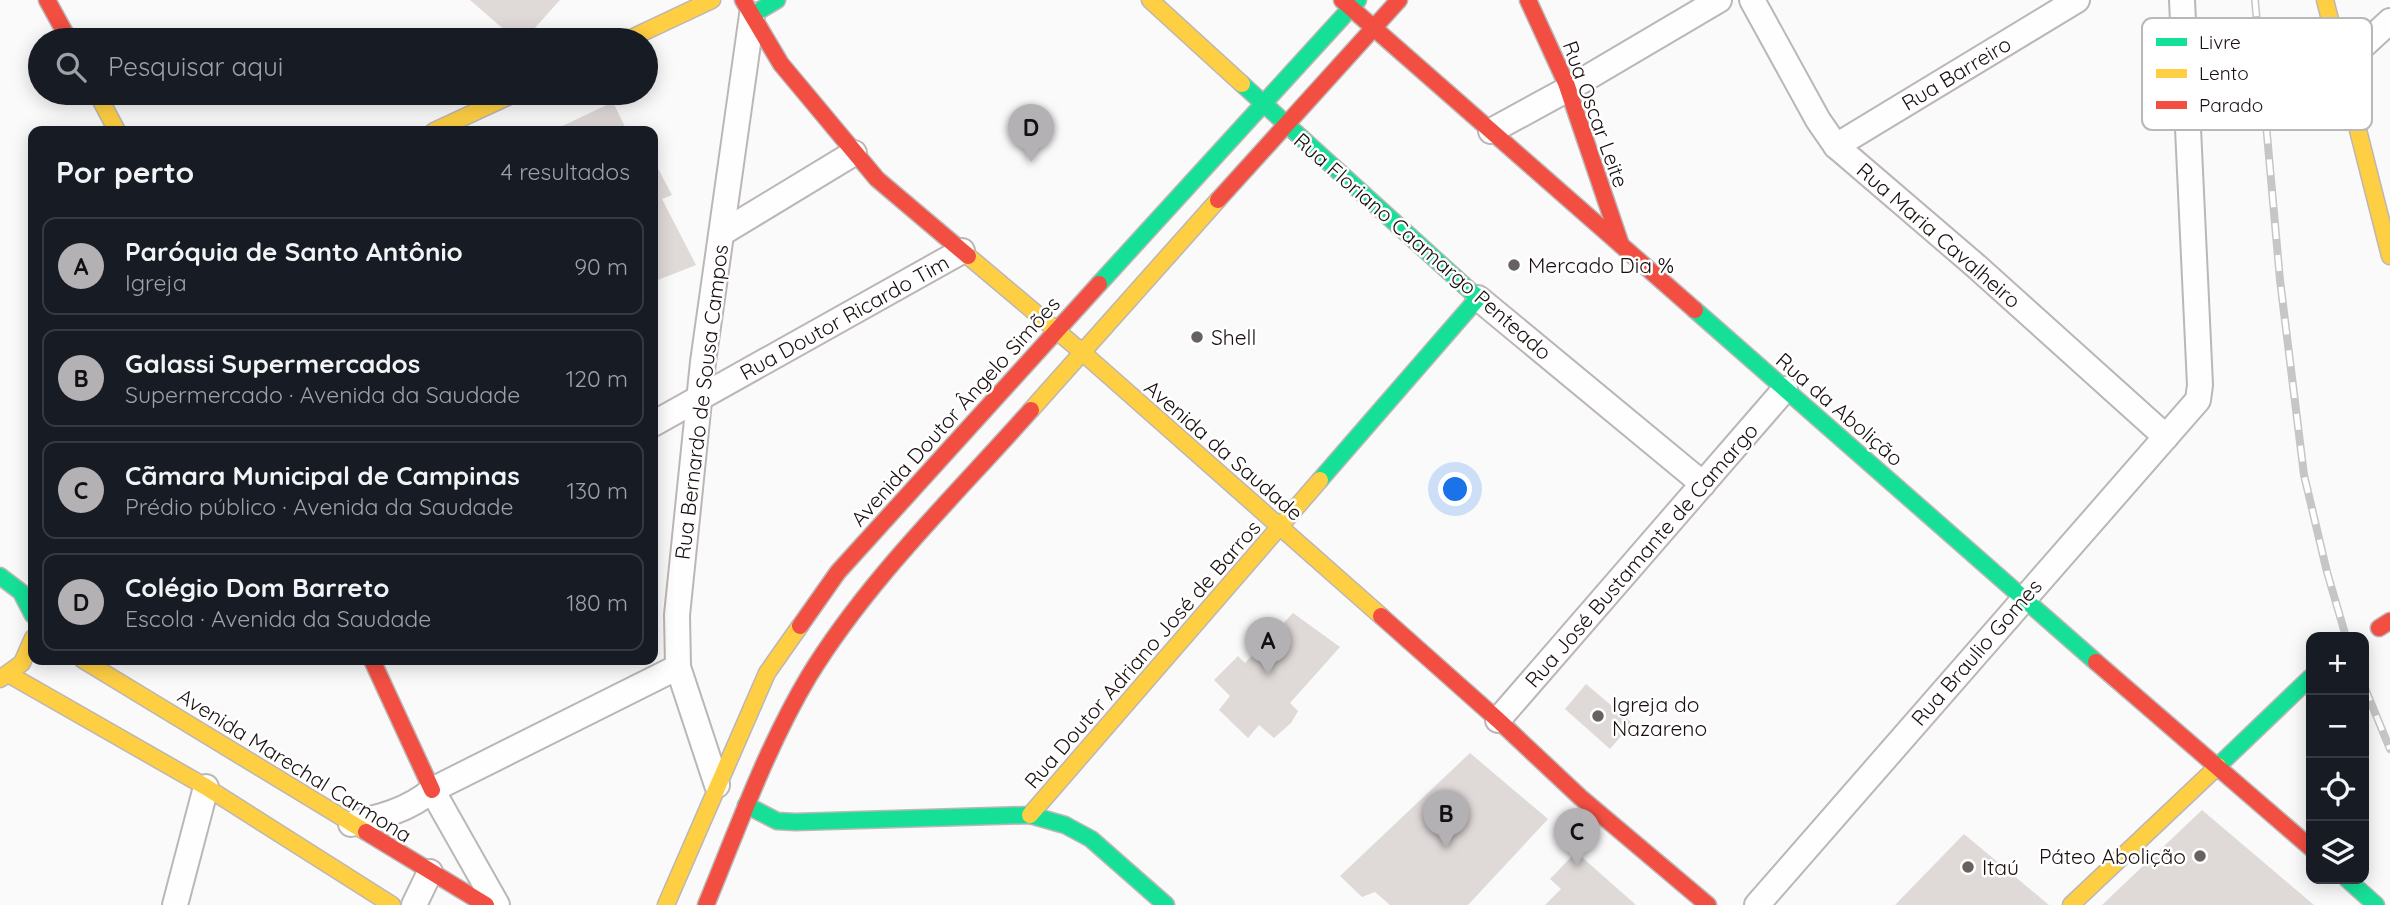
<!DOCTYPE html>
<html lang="pt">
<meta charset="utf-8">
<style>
:root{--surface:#171b24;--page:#242831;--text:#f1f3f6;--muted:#9ea1a6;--line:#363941;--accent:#b3b1b3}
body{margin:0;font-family:Quicksand,sans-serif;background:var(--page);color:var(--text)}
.controls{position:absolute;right:21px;bottom:21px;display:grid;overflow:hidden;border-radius:14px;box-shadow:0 4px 18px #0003}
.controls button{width:63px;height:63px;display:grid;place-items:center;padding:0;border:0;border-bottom:2px solid var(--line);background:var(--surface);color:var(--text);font:35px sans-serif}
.you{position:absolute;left:1456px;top:490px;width:24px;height:24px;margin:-18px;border:5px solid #fff;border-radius:50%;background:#1a73e8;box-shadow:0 0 0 10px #1a73e833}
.badge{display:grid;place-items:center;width:46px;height:46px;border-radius:50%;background:var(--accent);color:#111;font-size:23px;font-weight:700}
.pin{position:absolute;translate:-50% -58px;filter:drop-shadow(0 2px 4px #0008)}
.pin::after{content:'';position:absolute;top:37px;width:24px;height:21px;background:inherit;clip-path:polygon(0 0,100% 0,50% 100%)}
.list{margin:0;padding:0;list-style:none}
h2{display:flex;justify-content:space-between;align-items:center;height:91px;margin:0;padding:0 28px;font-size:30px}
h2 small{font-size:23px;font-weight:400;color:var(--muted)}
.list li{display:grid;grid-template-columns:46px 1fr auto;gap:21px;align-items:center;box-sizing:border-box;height:98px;margin:0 14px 14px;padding:0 14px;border:2px solid var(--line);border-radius:14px}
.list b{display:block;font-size:26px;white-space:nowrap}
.list p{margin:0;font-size:23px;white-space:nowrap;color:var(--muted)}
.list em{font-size:23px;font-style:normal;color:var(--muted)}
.icon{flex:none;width:38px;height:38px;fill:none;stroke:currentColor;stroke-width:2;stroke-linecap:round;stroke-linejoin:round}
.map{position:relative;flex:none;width:2390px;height:905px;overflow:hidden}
.search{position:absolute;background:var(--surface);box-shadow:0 4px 18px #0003;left:28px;top:28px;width:630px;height:77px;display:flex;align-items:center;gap:18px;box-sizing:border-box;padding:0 24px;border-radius:38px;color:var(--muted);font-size:26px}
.panel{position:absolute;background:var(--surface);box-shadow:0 4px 18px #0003;left:28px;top:126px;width:630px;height:539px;border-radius:14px}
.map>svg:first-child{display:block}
</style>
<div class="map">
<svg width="2390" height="905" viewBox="0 0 2390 905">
<rect width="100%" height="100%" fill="#fafafa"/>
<g fill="#dfd9d8">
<polygon points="470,0 560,0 524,40 516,40"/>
<polygon points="613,102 627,131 552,131"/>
<polygon points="653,159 672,195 662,199 696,265 653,282"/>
<polygon points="1293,613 1340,647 1290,703 1298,711 1291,723 1274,738 1259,725 1248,738 1219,710 1230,696 1214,680 1238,656 1245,663"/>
<polygon points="1586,684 1632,723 1610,749 1565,709"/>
<polygon points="1470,753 1548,819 1468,905 1390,905 1375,892 1362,897 1340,876"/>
<polygon points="2202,810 2314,905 2102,905"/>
<polygon points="1964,834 2049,905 1895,905"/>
<polygon points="1576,852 1636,905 1545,905 1561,889 1550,879"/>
</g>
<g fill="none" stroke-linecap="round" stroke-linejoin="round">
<g stroke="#bcb6b6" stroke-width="28">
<g id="street">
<polyline points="1752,0 1818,120 1836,146 1976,266 2166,437"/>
<polyline points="2340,67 2390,21"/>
<polyline points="1491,131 1568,89 1719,0"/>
<polyline points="1836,146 2077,0"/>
<polyline points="722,233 854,153"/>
<polyline points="1478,298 1703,484"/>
<polyline points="653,424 962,251"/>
<polyline points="1498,720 1785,389"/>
<polyline points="717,785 678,667 677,615 703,362 752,15"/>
<polyline points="432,790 497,905"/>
<path d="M 351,824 C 380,817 409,810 432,790 L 678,667"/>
<polyline points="175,905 206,787"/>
<polyline points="414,905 430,872"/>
<polyline points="1757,905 2198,400 2200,385 2182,0"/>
</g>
</g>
<g stroke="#bcb6b6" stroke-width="19">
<g id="fast">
<polyline points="752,15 777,0"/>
<polyline points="1242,84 1478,298 1320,480"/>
<polyline points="1099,284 1358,0"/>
<polyline points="1695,310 2096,662"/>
<polyline points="0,576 21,592 33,615"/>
<polyline points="2218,766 2311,677"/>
<polyline points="746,805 777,821 795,822 1030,815 1065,825 1091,839 1166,905"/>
<polyline points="2347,879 2376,905"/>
</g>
</g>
<g stroke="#bcb6b6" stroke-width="19">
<g id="slow">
<polyline points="1150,0 1242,84"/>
<polyline points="2325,0 2390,256"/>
<polyline points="627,40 712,0"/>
<polyline points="97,93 117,131"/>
<polyline points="434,131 516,93"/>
<polyline points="968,256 1082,352 1381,616"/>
<polyline points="1031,410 1218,200"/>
<polyline points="83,660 366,832"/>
<polyline points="10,675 206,787 392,905"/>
<polyline points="0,679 22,663 33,638"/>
<polyline points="1030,815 1320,480"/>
<polyline points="666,905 767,673 800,626"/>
<polyline points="2071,905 2218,766"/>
</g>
</g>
<g stroke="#bcb6b6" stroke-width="19">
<g id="jam">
<polyline points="47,0 69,40"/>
<polyline points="743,0 781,64 877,179 968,256"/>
<polyline points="1342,0 1695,310"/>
<polyline points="1528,0 1566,83 1621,245"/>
<polyline points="1218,200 1399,0"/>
<polyline points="1381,616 1498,720 1580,797 1708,905"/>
<polyline points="800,626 838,572 1099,284"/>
<polyline points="2379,628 2390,621"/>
<polyline points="372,660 432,790"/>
<polyline points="2096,662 2311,848"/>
<polyline points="366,832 486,905"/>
<path d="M 706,905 C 738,828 766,748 809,676 C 869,578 955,496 1031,410"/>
</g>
</g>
<use href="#street" stroke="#fefefe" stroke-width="24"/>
<use href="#fast" stroke="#16e098" stroke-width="16"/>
<use href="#slow" stroke="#ffcf43" stroke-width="16"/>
<use href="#jam" stroke="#f24e42" stroke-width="16"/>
<g stroke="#c7c6c6" stroke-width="8">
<g id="rail">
<polyline points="2255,0 2280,280 2304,475 2327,572 2346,637"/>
<polyline points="2364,686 2390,749"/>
</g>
</g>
<use href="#rail" stroke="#fff" stroke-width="5" stroke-dasharray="16" stroke-linecap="butt"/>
</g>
<g fill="#686161" stroke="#fff" stroke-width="2.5">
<circle cx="1514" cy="265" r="7"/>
<circle cx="1197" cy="337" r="7"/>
<circle cx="1598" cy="716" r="7"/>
<circle cx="2200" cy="856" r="7"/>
<circle cx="1968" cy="867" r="7"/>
</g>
<g text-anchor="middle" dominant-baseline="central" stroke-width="5" stroke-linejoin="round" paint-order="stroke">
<g font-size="21" fill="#1a0f0e" stroke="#fff">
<text transform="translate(1956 73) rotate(-31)">Rua Barreiro</text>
<text transform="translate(1596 114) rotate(70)">Rua Oscar Leite</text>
<text transform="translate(1939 235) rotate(41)">Rua Maria Cavalheiro</text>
<text transform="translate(1423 246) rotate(41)">Rua Floriano Caamargo Penteado</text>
<text transform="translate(844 317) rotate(-29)">Rua Doutor Ricardo Tim</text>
<text transform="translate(701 402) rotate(-83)">Rua Bernardo de Sousa Campos</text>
<text transform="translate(1840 409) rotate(41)">Rua da Abolição</text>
<text transform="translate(955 411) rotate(-48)">Avenida Doutor Ângelo Simões</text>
<text transform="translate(1224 450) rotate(41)">Avenida da Saudade</text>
<text transform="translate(1641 555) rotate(-49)">Rua José Bustamante de Camargo</text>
<text transform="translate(1976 652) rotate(-49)">Rua Braulio Gomes</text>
<text transform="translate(1142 654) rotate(-49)">Rua Doutor Adriano José de Barros</text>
<text transform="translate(295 765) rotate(32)">Avenida Marechal Carmona</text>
</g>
<g font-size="21" fill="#1a0f0e" stroke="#fff" text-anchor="start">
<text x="1528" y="265">Mercado Dia %</text>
<text x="1211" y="337">Shell</text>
<text x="1612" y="704">Igreja do<tspan x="1612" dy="24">Nazareno</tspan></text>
<text x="2186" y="856" text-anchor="end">Páteo Abolição</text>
<text x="1982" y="867">Itaú</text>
</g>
</g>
<rect x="2142" y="18" width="230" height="112" rx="10" fill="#fff" stroke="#bab7b7" stroke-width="2"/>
<rect x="2156" y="38" width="31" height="8" fill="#16e098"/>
<rect x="2156" y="69" width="31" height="9" fill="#ffcf43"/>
<rect x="2156" y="101" width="31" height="8" fill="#f24e42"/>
<g font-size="19" fill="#1a0f0e">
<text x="2199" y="49">Livre</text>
<text x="2199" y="80">Lento</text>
<text x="2199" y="112">Parado</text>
</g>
</svg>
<div class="controls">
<button>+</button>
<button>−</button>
<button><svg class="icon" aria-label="locate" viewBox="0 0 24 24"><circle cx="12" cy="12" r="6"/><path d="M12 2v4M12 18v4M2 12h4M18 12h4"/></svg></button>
<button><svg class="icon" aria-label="layers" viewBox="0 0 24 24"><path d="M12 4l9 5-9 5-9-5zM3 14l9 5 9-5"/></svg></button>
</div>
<div class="you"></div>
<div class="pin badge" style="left:1268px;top:675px">A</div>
<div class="pin badge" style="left:1446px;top:848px">B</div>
<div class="pin badge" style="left:1577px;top:866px">C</div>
<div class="pin badge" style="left:1031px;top:162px">D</div>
<div class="search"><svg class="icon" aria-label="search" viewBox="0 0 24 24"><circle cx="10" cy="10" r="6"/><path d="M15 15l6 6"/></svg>Pesquisar aqui</div>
<section class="panel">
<h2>Por perto<small>4 resultados</small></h2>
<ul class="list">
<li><span class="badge">A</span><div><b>Paróquia de Santo Antônio</b><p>Igreja</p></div><em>90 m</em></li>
<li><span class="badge">B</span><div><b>Galassi Supermercados</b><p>Supermercado · Avenida da Saudade</p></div><em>120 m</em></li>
<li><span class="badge">C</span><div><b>Cãmara Municipal de Campinas</b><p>Prédio público · Avenida da Saudade</p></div><em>130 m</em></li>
<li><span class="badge">D</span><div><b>Colégio Dom Barreto</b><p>Escola · Avenida da Saudade</p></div><em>180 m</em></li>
</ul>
</section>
</div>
